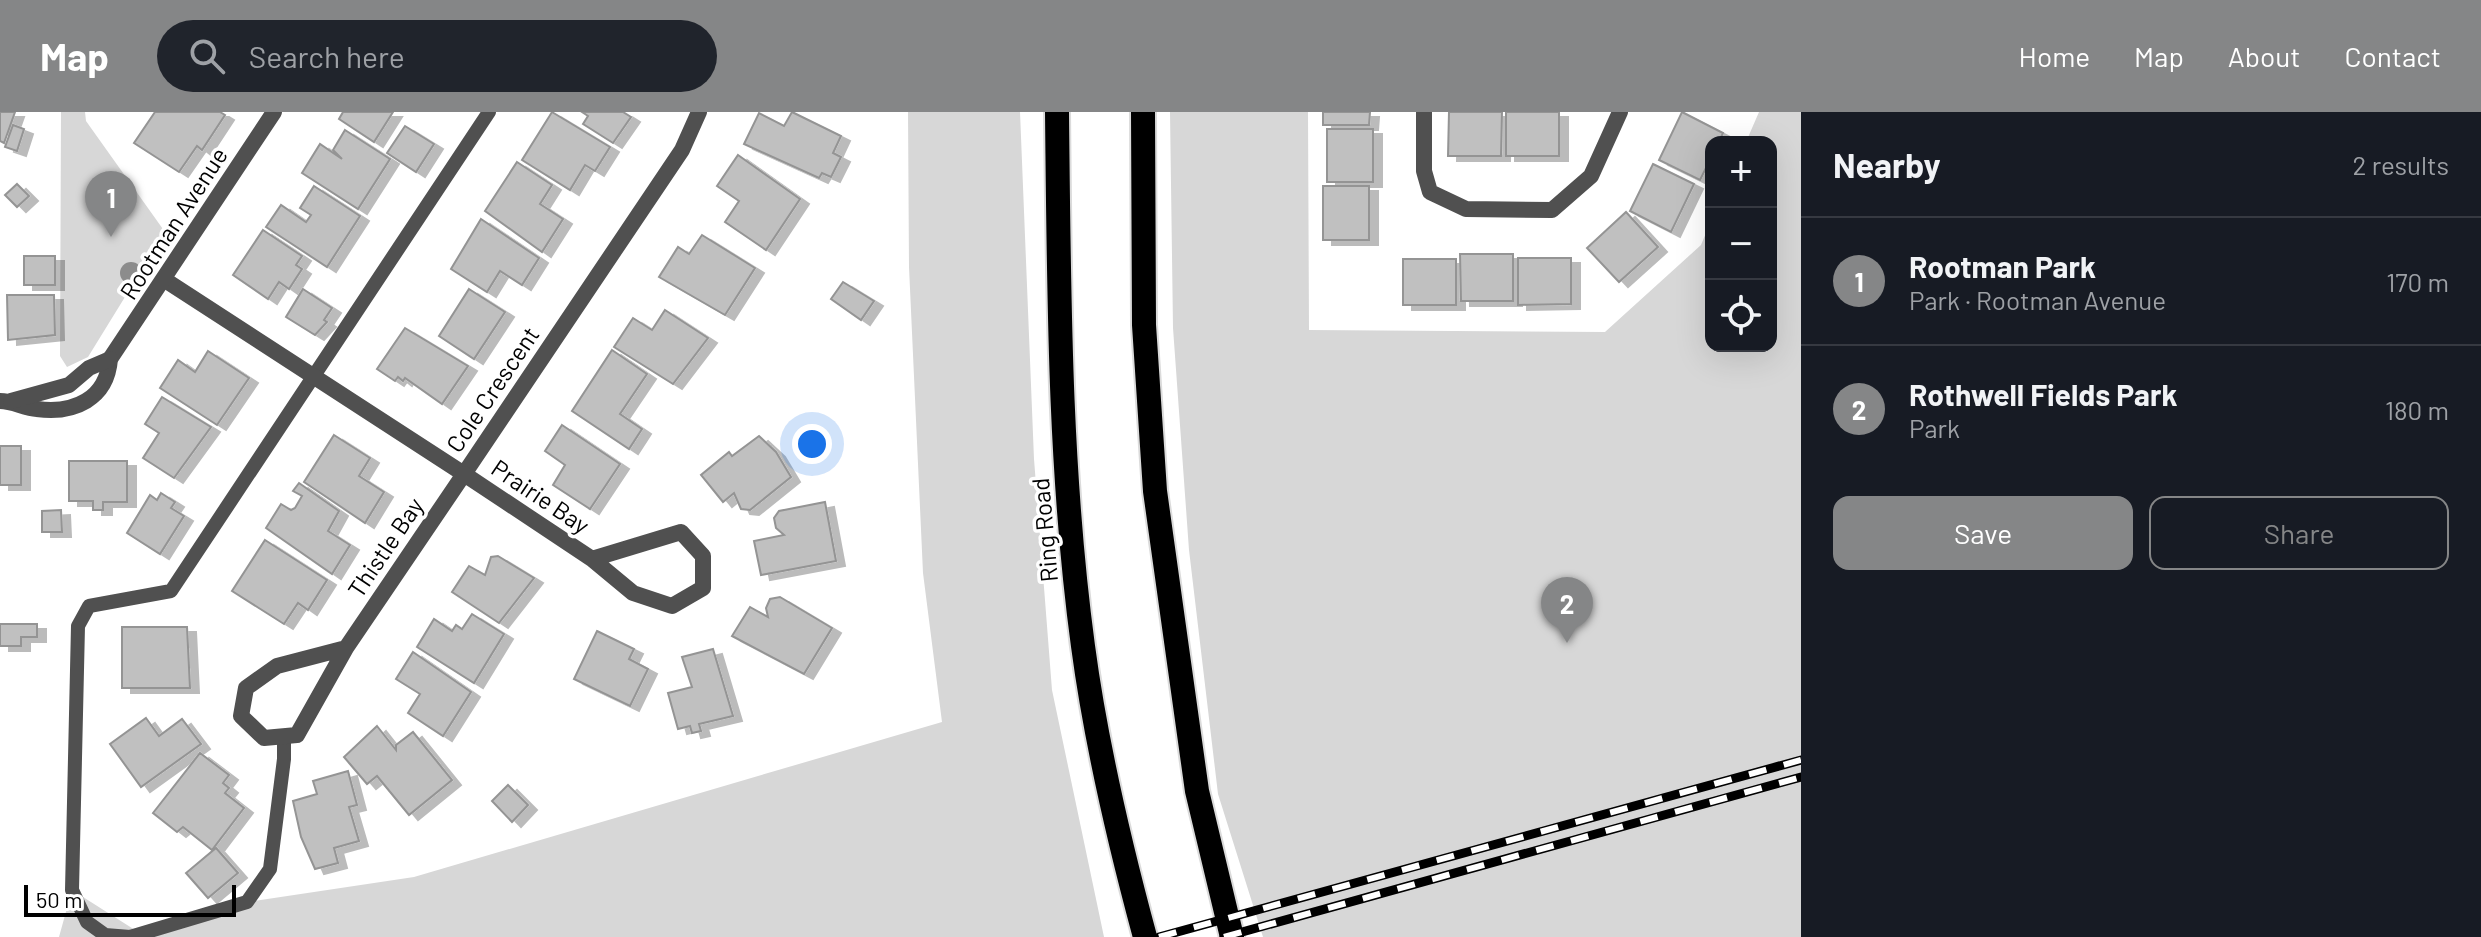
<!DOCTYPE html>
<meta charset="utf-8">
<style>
:root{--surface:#171b24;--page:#20242c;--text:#f1f3f6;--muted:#9ea1a6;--line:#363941;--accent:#858687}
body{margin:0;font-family:Barlow,sans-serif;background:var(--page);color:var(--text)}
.controls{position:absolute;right:24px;top:24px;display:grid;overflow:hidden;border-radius:16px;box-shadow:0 8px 32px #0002}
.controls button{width:72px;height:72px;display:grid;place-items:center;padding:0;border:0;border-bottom:2px solid var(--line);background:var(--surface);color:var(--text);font:40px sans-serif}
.scale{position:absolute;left:24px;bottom:20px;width:212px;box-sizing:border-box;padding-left:8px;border:4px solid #000;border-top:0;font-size:22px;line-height:28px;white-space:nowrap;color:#000;-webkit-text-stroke:6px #fff;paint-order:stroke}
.you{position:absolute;left:812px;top:332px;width:28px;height:28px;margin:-20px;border:6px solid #fff;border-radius:50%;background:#1a73e8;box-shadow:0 0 0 12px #1a73e833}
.badge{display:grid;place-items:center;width:52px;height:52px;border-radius:50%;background:var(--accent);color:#fff;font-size:26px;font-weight:700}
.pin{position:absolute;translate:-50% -66px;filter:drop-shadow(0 2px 4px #0008)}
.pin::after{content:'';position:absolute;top:42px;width:28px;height:24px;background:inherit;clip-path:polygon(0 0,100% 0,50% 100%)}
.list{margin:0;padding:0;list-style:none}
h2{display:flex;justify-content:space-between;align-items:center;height:104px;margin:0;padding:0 32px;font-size:34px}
h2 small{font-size:26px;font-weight:400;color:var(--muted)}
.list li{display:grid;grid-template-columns:52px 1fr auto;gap:24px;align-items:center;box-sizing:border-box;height:128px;padding:0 32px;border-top:2px solid var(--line)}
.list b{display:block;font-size:30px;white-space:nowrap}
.list p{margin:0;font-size:26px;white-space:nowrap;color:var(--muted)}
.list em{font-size:26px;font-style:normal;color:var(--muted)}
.actions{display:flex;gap:16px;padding:24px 32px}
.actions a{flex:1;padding:18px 0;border:2px solid var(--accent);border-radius:16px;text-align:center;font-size:28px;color:var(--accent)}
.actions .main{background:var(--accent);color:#fff}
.icon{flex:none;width:44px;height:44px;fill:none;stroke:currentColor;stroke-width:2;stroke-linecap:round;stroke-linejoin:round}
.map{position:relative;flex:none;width:1801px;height:825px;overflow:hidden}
header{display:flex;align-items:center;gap:48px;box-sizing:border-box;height:112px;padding:0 40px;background:var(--accent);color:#fff}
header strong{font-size:38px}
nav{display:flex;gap:44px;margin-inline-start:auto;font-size:28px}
.search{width:560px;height:72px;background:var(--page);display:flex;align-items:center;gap:20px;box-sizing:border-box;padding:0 28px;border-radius:44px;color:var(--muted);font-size:30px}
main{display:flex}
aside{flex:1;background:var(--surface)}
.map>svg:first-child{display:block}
</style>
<header>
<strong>Map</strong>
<div class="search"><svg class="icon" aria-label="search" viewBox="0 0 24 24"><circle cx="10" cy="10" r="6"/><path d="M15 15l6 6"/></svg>Search here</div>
<nav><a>Home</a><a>Map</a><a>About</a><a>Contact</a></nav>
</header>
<main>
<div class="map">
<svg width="1801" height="825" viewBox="0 0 1801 825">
<defs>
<filter id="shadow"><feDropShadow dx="9" dy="5" stdDeviation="0" flood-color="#0004"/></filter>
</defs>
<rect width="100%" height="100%" fill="#fff"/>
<g fill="#d7d7d7">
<polygon points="61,0 85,0 86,9 165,120 88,245 67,255 60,244"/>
<polygon points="908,0 1020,0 1034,347 1052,578 1104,825 59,825 72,778 135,818 220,794 414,765 942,610 923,461 909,155"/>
<polygon points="1170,0 1308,0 1309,218 1605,220 1701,133 1711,109 1711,234 1771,234 1771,30 1746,30 1759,0 1801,0 1801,825 1263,825 1218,682 1189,438 1173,216"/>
</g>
<g fill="#c0c0c0" stroke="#949494" stroke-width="2" filter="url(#shadow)">
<polygon points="0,0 15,0 4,31 0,29"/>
<polygon points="155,0 220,0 225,3 202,38 197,34 179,60 134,31"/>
<polygon points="343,0 393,0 374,30 339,7"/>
<polygon points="552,0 610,35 595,59 585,53 570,78 522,48"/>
<polygon points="582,0 623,0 631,5 613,31 583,12 588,4"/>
<polygon points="792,0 841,24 833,41 841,45 831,65 822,61 819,66 744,32 759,1 784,14"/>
<polygon points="1323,0 1370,0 1369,13 1323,13"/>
<polygon points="1449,0 1502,0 1501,44 1448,44"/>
<rect x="1506" y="0" width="53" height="44"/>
<polygon points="1682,0 1723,21 1719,30 1711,30 1711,46 1700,68 1659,48"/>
<polygon points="13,13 24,17 17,39 5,35"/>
<polygon points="405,14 434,32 416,60 387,41"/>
<rect x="1327" y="17" width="46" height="53"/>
<polygon points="345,18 390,47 358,97 302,61 320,32 342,47 333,38"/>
<polygon points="738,43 800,87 766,138 725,110 739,89 717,74"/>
<polygon points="517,50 552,73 540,92 563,107 542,140 485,99"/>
<polygon points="1653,52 1694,72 1671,120 1630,99"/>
<polygon points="17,72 29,84 17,95 5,83"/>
<polygon points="314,74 360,104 327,155 266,115 281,93 306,110 311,103 300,96"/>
<rect x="1323" y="74" width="46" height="54"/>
<polygon points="1626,100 1658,135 1619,170 1587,136"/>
<polygon points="481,107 539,146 522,173 500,159 487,180 451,157"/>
<polygon points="263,118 302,144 296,153 302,157 289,177 279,170 268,187 233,163"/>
<polygon points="702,123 755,156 725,203 659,165 678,135 689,142"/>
<polygon points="1460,142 1513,142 1513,189 1461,189"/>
<rect x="24" y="144" width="31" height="29"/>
<polygon points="1518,146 1571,146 1571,192 1518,193"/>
<rect x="1403" y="147" width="53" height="46"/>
<polygon points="843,170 874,189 861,208 831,187"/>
<polygon points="303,177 332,196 324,208 327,210 315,223 286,205"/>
<polygon points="469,177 505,200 474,247 439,224"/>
<polygon points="7,183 54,183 55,223 8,228"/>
<polygon points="665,198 708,226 673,272 614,235 633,206 652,218"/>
<polygon points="405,216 468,254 442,292 405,266 403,269 398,265 395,269 377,257"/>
<polygon points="612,238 647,262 620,302 642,317 629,337 572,299"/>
<polygon points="208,239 249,266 217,313 160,276 178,248 195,260"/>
<polygon points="162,285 211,315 174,366 143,346 159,321 145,312"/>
<polygon points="562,313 620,352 590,397 553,373 565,353 545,339"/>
<polygon points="334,323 370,346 359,364 384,380 365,411 304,370"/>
<polygon points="759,324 776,340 791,365 750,398 741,397 734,381 723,390 701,363 729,340 732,344"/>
<rect x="0" y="334" width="21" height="39"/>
<polygon points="69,349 127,349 127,390 103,390 103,398 93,398 93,389 69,389"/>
<polygon points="299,371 339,399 328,419 350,433 332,462 266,416 281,392 291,398 295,396 302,384 293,379"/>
<polygon points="161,381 175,390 171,396 184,404 160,442 127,421 150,383 157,388"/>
<polygon points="825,390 836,449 761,463 754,429 784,423 776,416 774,406 779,399"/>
<polygon points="61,398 62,420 42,420 42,399"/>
<polygon points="265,428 327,468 308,498 298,491 284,512 232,479"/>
<polygon points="498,444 534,466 499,511 452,480 469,454 485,463 491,445"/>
<polygon points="780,485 832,516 804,562 732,524 750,495 768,505 766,496 770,487"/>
<polygon points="472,502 504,522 474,571 417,535 434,507 452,519 456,513 462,517"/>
<polygon points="0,512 37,512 37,525 21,525 21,534 0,534"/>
<polygon points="122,515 187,515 190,576 122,576"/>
<polygon points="597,519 634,537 629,547 648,557 630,594 574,567"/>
<polygon points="713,537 733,604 699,612 701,619 692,621 690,614 678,617 668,581 692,575 682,545"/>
<polygon points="413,540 471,580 443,624 408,601 420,582 396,567"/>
<polygon points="146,606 159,624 182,607 201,632 141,675 110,632"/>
<polygon points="377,614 396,638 396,633 413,620 452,668 409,703 377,664 367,672 344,645"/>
<polygon points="200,641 229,663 223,671 229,676 225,681 244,696 212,738 183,715 177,720 153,701"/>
<polygon points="348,659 357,693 349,695 359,729 334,736 338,751 315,757 301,725 293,689 317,682 313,669"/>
<polygon points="508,673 528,693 512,710 492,689"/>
<polygon points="216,736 238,761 208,786 186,761"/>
</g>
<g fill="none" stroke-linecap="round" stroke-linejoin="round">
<g stroke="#dbdbdb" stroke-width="28">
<g id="highway">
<path d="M 1057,0 C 1059,178 1059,357 1083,534 C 1096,632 1119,729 1145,825"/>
<polyline points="1143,0 1144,213 1155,379 1197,679 1232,825"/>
</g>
</g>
<polyline stroke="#505050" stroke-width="14" points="284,624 284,647 270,757 247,790 130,825 105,823 87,810 72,778 78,514 89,494 171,479 489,0"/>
<g stroke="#505050" stroke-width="16">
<polyline points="1424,0 1424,59 1430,80 1466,97 1552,98 1591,64 1620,0"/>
<polyline points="165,168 464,362 682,38 699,0"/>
<path d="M 0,289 C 13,289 24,296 37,297 C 74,302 107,287 110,247 L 274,0"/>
<polyline points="11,289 69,273 89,256 110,247"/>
<polyline points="346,536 277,554 246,576 241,604 264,626 297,623 346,536 464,362 592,447 633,481 672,494 703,476 703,444 681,420 592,447"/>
</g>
<use href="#highway" stroke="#000" stroke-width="24"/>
<g stroke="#000" stroke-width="9">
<g id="rail">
<polyline points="1159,825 1801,648"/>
<polyline points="1224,825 1801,665"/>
</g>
</g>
<use href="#rail" stroke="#fff" stroke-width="6" stroke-dasharray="18" stroke-linecap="butt"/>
</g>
<circle fill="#8c8c8c" cx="131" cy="161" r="11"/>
<g text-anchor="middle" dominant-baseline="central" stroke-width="7" stroke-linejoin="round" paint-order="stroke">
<g font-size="24" fill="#000" stroke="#fff">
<text transform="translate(173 111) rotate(-57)">Rootman Avenue</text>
<text transform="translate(492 277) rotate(-56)">Cole Crescent</text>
<text transform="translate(541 384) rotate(34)">Prairie Bay</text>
<text transform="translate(1044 418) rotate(-95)">Ring Road</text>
<text transform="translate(385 435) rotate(-56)">Thistle Bay</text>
</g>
</g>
</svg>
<div class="controls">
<button>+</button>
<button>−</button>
<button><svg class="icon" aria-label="locate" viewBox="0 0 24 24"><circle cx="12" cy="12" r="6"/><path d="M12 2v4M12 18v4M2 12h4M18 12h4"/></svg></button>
</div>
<div class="scale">50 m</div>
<div class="you"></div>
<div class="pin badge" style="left:111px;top:125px">1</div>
<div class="pin badge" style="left:1567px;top:531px">2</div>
</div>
<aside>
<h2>Nearby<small>2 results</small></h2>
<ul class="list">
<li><span class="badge">1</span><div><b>Rootman Park</b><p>Park · Rootman Avenue</p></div><em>170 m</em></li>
<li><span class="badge">2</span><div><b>Rothwell Fields Park</b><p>Park</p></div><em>180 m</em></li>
</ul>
<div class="actions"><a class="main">Save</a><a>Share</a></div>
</aside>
</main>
